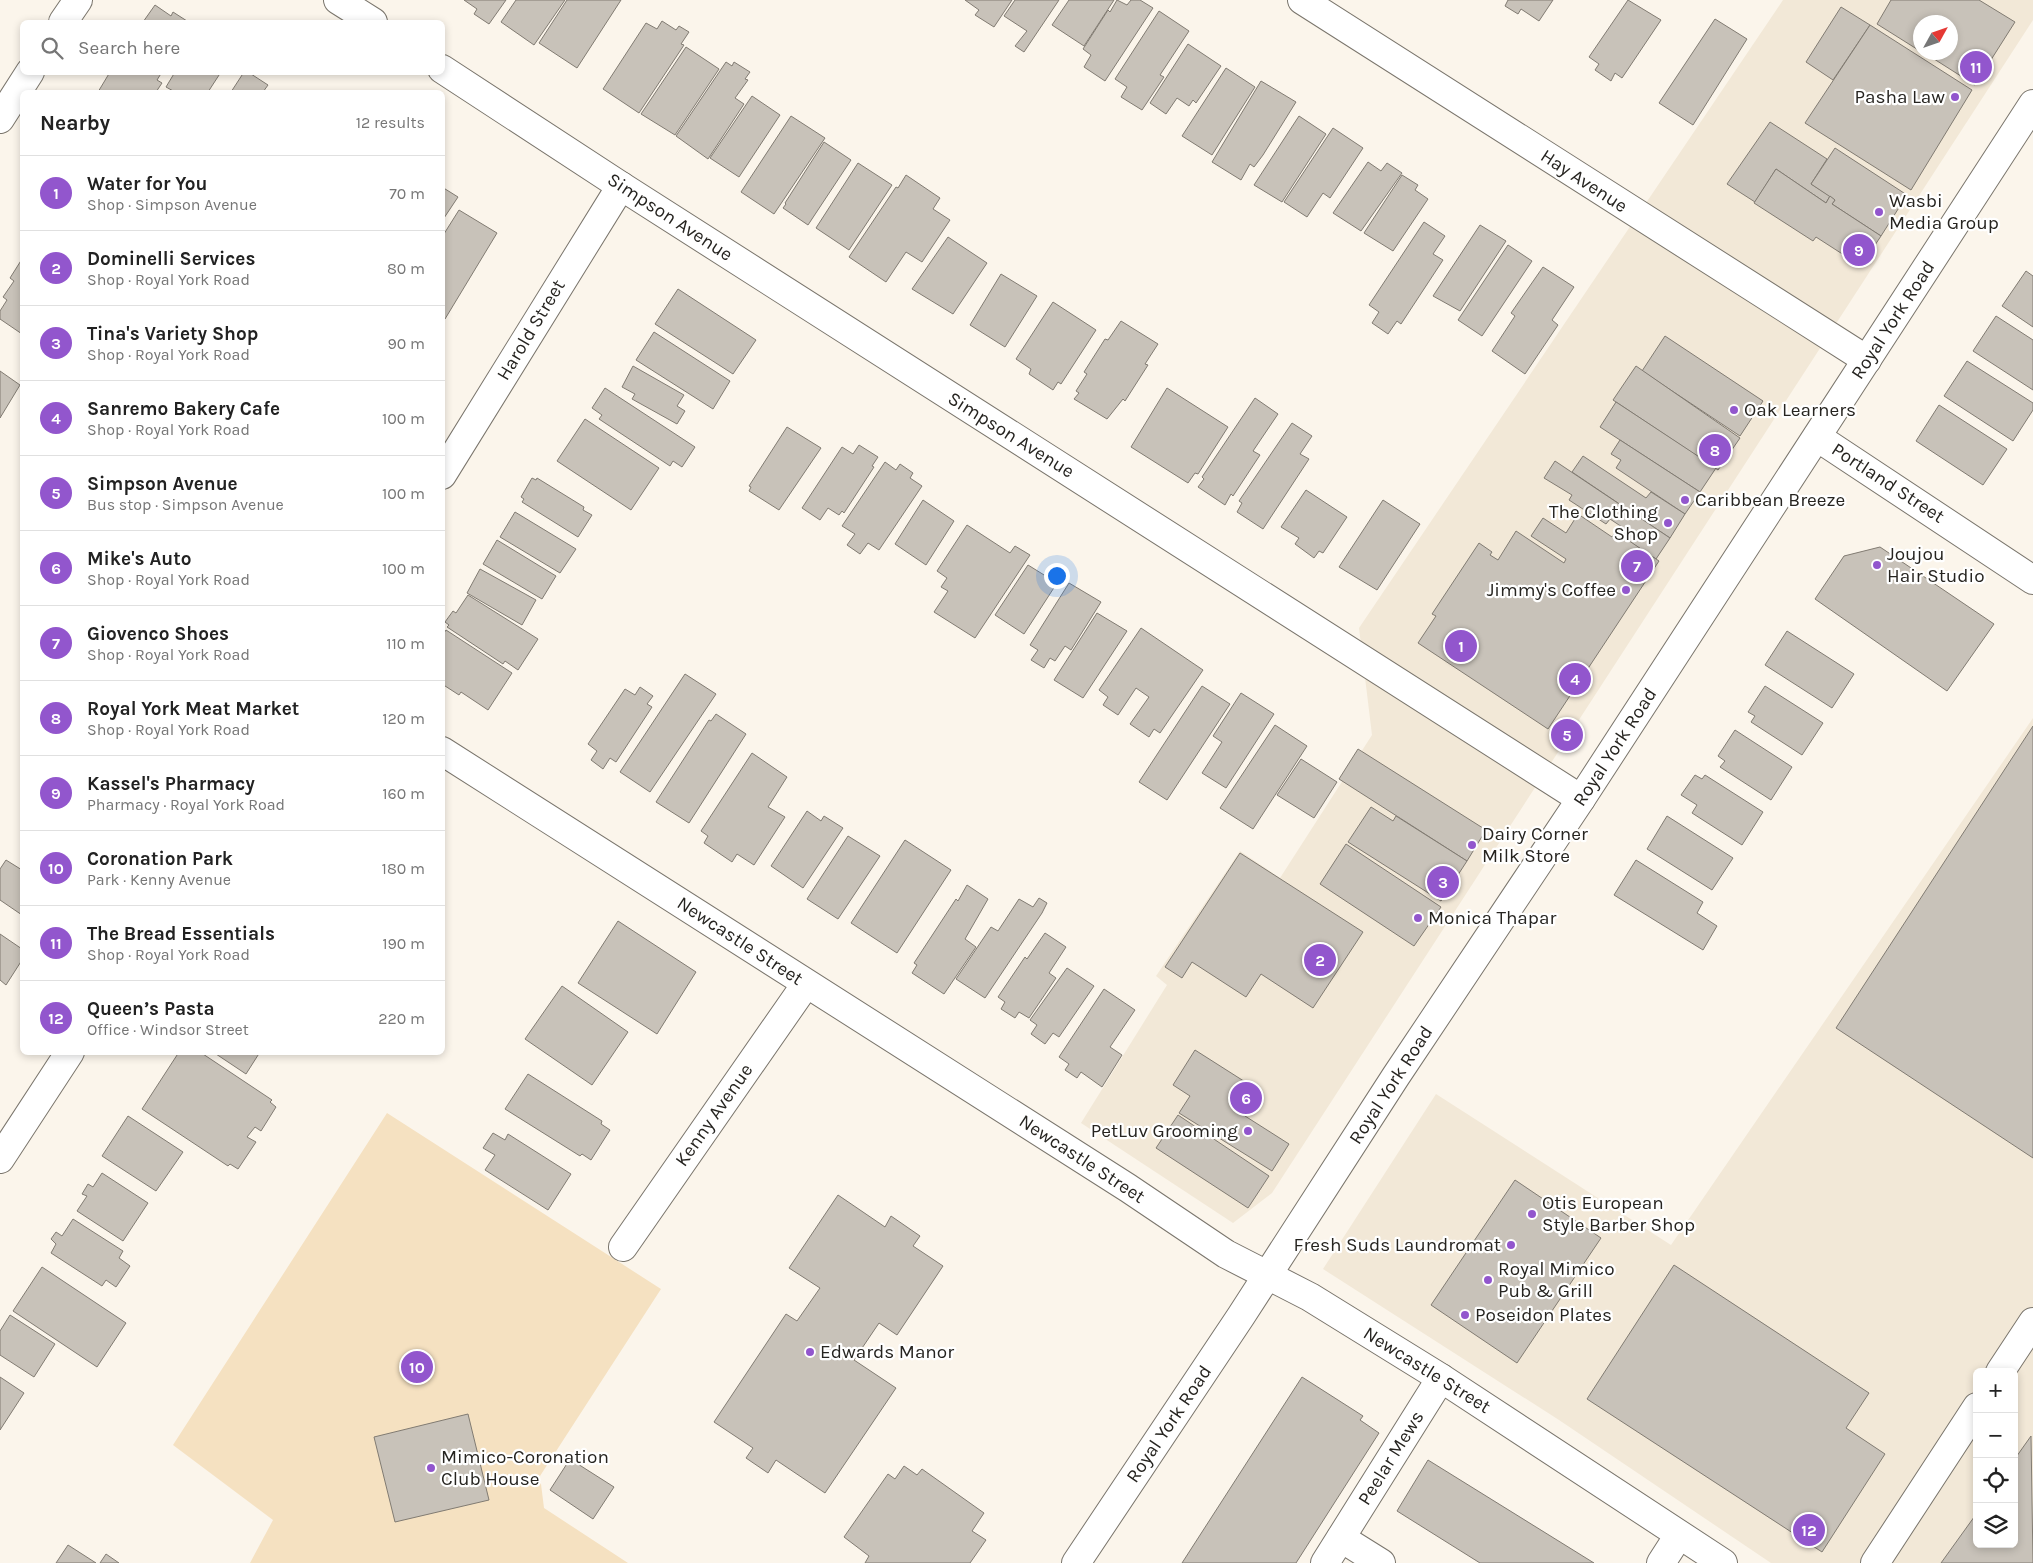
<!DOCTYPE html>
<meta charset="utf-8">
<style>
:root{--surface:#fff;--page:#f6f6f6;--text:#222;--muted:#767676;--line:#e0e0e0;--accent:#9256cd}
body{margin:0;font-family:Karla,sans-serif;background:var(--page);color:var(--text)}
.controls{position:absolute;right:15px;bottom:15px;display:grid;overflow:hidden;border-radius:8px;box-shadow:0 2px 8px #0003}
.controls button{width:45px;height:45px;display:grid;place-items:center;padding:0;border:0;border-bottom:1px solid var(--line);background:var(--surface);color:var(--text);font:25px sans-serif}
.compass{position:absolute;left:1913px;top:15px;width:45px;height:45px;border-radius:50%;background:var(--surface);box-shadow:0 2px 8px #0003;rotate:50deg}
.you{position:absolute;left:1056px;top:575px;width:18px;height:18px;margin:-12px;border:4px solid #fff;border-radius:50%;background:#1a73e8;box-shadow:0 0 0 8px #1a73e833}
.badge{display:grid;place-items:center;width:32px;height:32px;border-radius:50%;background:var(--accent);color:#fff;font-size:16px;font-weight:700}
.pin{position:absolute;translate:-50% -50%;border:2px solid #fff;box-shadow:0 1px 5px #0006}
.list{margin:0;padding:0;list-style:none}
h2{display:flex;justify-content:space-between;align-items:center;height:65px;margin:0;padding:0 20px;font-size:21px}
h2 small{font-size:16px;font-weight:400;color:var(--muted)}
.list li{display:grid;grid-template-columns:32px 1fr auto;gap:15px;align-items:center;box-sizing:border-box;height:75px;padding:0 20px;border-top:1px solid var(--line)}
.list b{display:block;font-size:19px;white-space:nowrap}
.list p{margin:0;font-size:16px;white-space:nowrap;color:var(--muted)}
.list em{font-size:16px;font-style:normal;color:var(--muted)}
.icon{flex:none;width:28px;height:28px;fill:none;stroke:currentColor;stroke-width:2;stroke-linecap:round;stroke-linejoin:round}
.map{position:relative;flex:none;width:2033px;height:1563px;overflow:hidden}
.search{position:absolute;background:var(--surface);box-shadow:0 2px 8px #0003;left:20px;top:20px;width:425px;height:55px;display:flex;align-items:center;gap:12px;box-sizing:border-box;padding:0 18px;border-radius:8px;color:var(--muted);font-size:19px}
.panel{position:absolute;background:var(--surface);box-shadow:0 2px 8px #0003;left:20px;top:90px;width:425px;height:965px;border-radius:8px}
.map>svg:first-child{display:block}
</style>
<div class="map">
<svg width="2033" height="1563" viewBox="0 0 2033 1563">
<rect width="100%" height="100%" fill="#fbf5eb"/>
<g fill="#f2e8d7" fill-rule="evenodd">
<path d="M 1783,0 L 2033,0 L 2033,20 L 1272,1193 L 1233,1223 L 1081,1123 L 1167,985 L 1156,976 L 1240,851 L 1280,878 L 1372,735 L 1359,628 ZM 1920,22 L 1950,22 L 1950,52 L 1920,52 Z"/>
<path d="M 2033,718 L 2033,1563 L 1771,1563 L 1559,1420 L 1323,1269 L 1436,1094 L 1671,1245 ZM 1977,1372 L 2014,1372 L 2014,1544 L 1977,1544 Z"/>
</g>
<polygon fill="#f5e1c1" points="387,1113 661,1289 540,1476 544,1508 628,1563 250,1563 273,1520 173,1445"/>
<g fill="#c8c2b9" stroke="#817b72">
<polygon points="464,0 506,0 489,24 474,14 477,9"/>
<polygon points="516,0 565,0 534,45 501,22"/>
<polygon points="567,0 621,0 577,68 539,43"/>
<polygon points="965,0 1012,0 994,27 975,15 979,10"/>
<polygon points="1015,0 1059,0 1024,52 1015,46 1027,31 1004,16"/>
<polygon points="1069,0 1114,0 1084,46 1052,25"/>
<polygon points="1117,0 1127,5 1131,0 1140,0 1153,8 1105,81 1084,67 1091,55 1083,49 1108,10 1110,12"/>
<polygon points="1508,0 1553,0 1539,21 1521,9 1518,14 1505,6"/>
<polygon points="1628,0 1661,20 1622,78 1615,73 1611,81 1595,70 1599,64 1589,57"/>
<polygon points="1891,0 1979,0 2015,22 1975,85 1923,52 1950,52 1950,22 1920,22 1920,51 1877,24"/>
<polygon points="155,5 171,16 173,12 187,21 143,22"/>
<polygon points="1841,7 1870,25 1833,80 1806,62"/>
<polygon points="1159,11 1189,31 1160,75 1164,77 1142,110 1121,97 1127,87 1115,79"/>
<polygon points="1715,19 1747,39 1693,125 1659,103"/>
<polygon points="662,21 676,30 679,26 689,32 681,44 684,45 639,113 603,89 646,23 657,29"/>
<polygon points="1870,25 1972,90 1911,190 1805,123"/>
<polygon points="1188,44 1221,66 1196,103 1193,100 1189,106 1177,98 1166,114 1150,103"/>
<polygon points="686,47 719,69 675,135 641,114"/>
<polygon points="726,62 732,66 734,62 750,72 745,79 748,80 735,98 744,104 708,159 676,136"/>
<polygon points="1226,68 1255,87 1212,155 1182,136"/>
<polygon points="110,72 162,72 157,80 162,83 156,92 98,92"/>
<polygon points="175,72 221,72 208,92 175,92 166,87"/>
<polygon points="244,72 248,72 268,85 263,92 231,92"/>
<polygon points="1261,81 1296,102 1263,155 1254,167 1250,164 1241,180 1212,162"/>
<polygon points="752,96 780,115 739,177 710,158"/>
<polygon points="791,116 825,138 774,214 741,192"/>
<polygon points="1299,116 1326,134 1282,202 1254,185"/>
<polygon points="1770,122 1827,159 1811,184 1830,196 1826,203 1776,169 1755,202 1727,184"/>
<polygon points="1333,128 1363,148 1330,198 1323,193 1307,217 1284,202"/>
<polygon points="824,142 851,160 808,225 783,208 786,204 785,203"/>
<polygon points="1835,148 1907,195 1881,236 1832,204 1835,200 1811,184"/>
<polygon points="1368,162 1381,171 1387,163 1402,173 1361,231 1333,213"/>
<polygon points="858,163 892,185 849,250 816,228"/>
<polygon points="1776,169 1826,203 1830,196 1835,200 1832,204 1881,236 1861,266 1816,237 1813,241 1754,203"/>
<polygon points="906,175 940,198 933,209 950,220 922,262 906,252 886,282 849,257 896,187 898,188"/>
<polygon points="1402,175 1418,185 1415,190 1428,199 1393,251 1364,233"/>
<polygon points="442,187 458,197 442,221"/>
<polygon points="459,210 497,233 445,319 442,318 442,237"/>
<polygon points="1424,222 1445,236 1433,254 1443,260 1401,324 1397,321 1388,334 1372,323 1379,312 1369,305"/>
<polygon points="1480,225 1506,241 1460,311 1433,296"/>
<polygon points="948,237 987,263 953,314 912,289"/>
<polygon points="1508,245 1532,261 1482,336 1458,320"/>
<polygon points="22,259 22,334 0,319 0,311 7,300 3,297 14,281 10,278"/>
<polygon points="1543,267 1574,287 1552,320 1558,325 1525,374 1492,351 1515,316 1511,313"/>
<polygon points="2026,271 2033,276 2033,327 2002,306"/>
<polygon points="1001,274 1037,296 1005,347 970,325"/>
<polygon points="678,289 756,340 733,374 655,324"/>
<polygon points="1053,302 1096,330 1061,384 1058,382 1053,390 1029,374 1031,369 1016,359"/>
<polygon points="1996,316 2033,340 2033,390 1973,351"/>
<polygon points="1121,321 1158,344 1145,364 1148,365 1125,401 1123,399 1107,419 1074,399 1079,393 1076,391 1087,374 1084,372 1105,339 1108,340"/>
<polygon points="654,332 730,381 713,409 636,360"/>
<polygon points="1665,336 1763,401 1740,436 1642,371"/>
<polygon points="1967,361 2033,403 2033,410 2013,441 1944,396"/>
<polygon points="633,366 684,395 677,406 685,411 677,424 632,399 635,394 622,387"/>
<polygon points="1636,366 1740,438 1718,470 1613,400"/>
<polygon points="0,371 20,385 0,418"/>
<polygon points="605,388 695,447 682,467 673,461 670,466 599,419 602,415 592,408"/>
<polygon points="1167,388 1228,427 1198,474 1195,473 1188,483 1131,447"/>
<polygon points="1255,398 1278,414 1253,451 1260,455 1233,496 1231,494 1225,505 1198,487 1204,479 1202,477"/>
<polygon points="1616,402 1716,468 1700,492 1600,427"/>
<polygon points="1939,405 2007,449 1983,485 1916,441"/>
<polygon points="585,419 659,468 631,510 557,461"/>
<polygon points="1292,423 1312,436 1300,454 1309,459 1263,529 1237,512 1242,503 1239,501"/>
<polygon points="787,427 821,448 779,510 749,491 751,487 749,486"/>
<polygon points="1620,440 1700,492 1685,514 1616,468 1621,460 1611,454"/>
<polygon points="859,445 878,457 872,466 874,467 844,513 842,511 839,515 828,508 820,520 802,508 842,447 853,454"/>
<polygon points="1583,456 1646,498 1651,492 1685,514 1670,538 1572,472"/>
<polygon points="1555,461 1670,538 1656,559 1621,536 1625,529 1610,519 1606,524 1569,500 1572,495 1544,478"/>
<polygon points="885,462 896,470 900,464 913,473 910,478 922,486 879,550 868,543 860,554 847,545 855,534 842,526"/>
<polygon points="532,478 536,480 537,478 584,507 583,510 592,515 578,537 522,502 524,499 521,497"/>
<polygon points="1306,490 1347,517 1323,553 1319,551 1314,558 1295,544 1299,538 1281,527"/>
<polygon points="923,500 954,521 926,565 895,544"/>
<polygon points="1383,500 1420,524 1377,590 1339,567"/>
<polygon points="515,512 576,549 560,573 500,537"/>
<polygon points="1578,514 1612,537 1616,532 1659,561 1548,729 1418,643 1436,616 1432,614 1479,543 1492,552 1490,555 1498,560 1516,531 1564,563 1566,559 1531,536 1543,518 1566,533"/>
<polygon points="967,525 1010,553 1015,546 1030,555 975,638 934,612 948,591 941,587 947,578 937,571"/>
<polygon points="497,540 556,576 542,599 483,564"/>
<polygon points="1880,547 1994,624 1947,691 1815,599 1844,556"/>
<polygon points="1028,565 1057,583 1024,634 995,615"/>
<polygon points="480,569 536,600 522,625 467,593"/>
<polygon points="1069,583 1101,602 1071,650 1065,646 1055,661 1050,658 1044,668 1031,660 1038,650 1030,645"/>
<polygon points="468,595 538,639 518,670 505,661 503,664 447,627 449,625 445,622 453,611 456,613"/>
<polygon points="1097,613 1127,631 1083,698 1054,680"/>
<polygon points="1141,628 1203,670 1160,733 1154,729 1149,737 1130,724 1149,697 1136,688 1118,715 1103,705 1108,697 1099,690"/>
<polygon points="446,630 512,673 488,710 461,692 459,695 442,684 442,636"/>
<polygon points="1787,631 1854,674 1832,708 1765,665"/>
<polygon points="685,674 716,694 650,792 620,772"/>
<polygon points="1202,686 1230,704 1167,800 1139,782"/>
<polygon points="1765,686 1823,723 1802,755 1751,722 1755,716 1748,712"/>
<polygon points="640,687 653,696 647,704 652,707 616,762 610,758 603,769 591,760 597,751 588,744 625,689 635,695"/>
<polygon points="1241,693 1274,714 1226,788 1202,773 1222,742 1213,736"/>
<polygon points="716,714 746,734 689,823 656,802 709,720 711,721"/>
<polygon points="1275,725 1307,746 1253,829 1220,808"/>
<polygon points="2033,726 2033,1158 1836,1028"/>
<polygon points="1735,730 1792,767 1771,800 1720,767 1725,761 1718,756"/>
<polygon points="1358,749 1486,830 1467,861 1339,779"/>
<polygon points="752,753 787,777 768,807 785,817 754,865 737,854 732,862 704,843 708,836 701,831"/>
<polygon points="1301,759 1337,782 1314,818 1277,795"/>
<polygon points="1695,775 1702,779 1705,775 1763,812 1742,845 1692,813 1697,805 1681,795"/>
<polygon points="1371,807 1393,821 1396,816 1467,861 1441,901 1348,842"/>
<polygon points="807,811 821,821 824,816 843,828 803,888 771,866"/>
<polygon points="1667,816 1733,858 1712,890 1647,849"/>
<polygon points="848,836 880,856 838,919 807,899"/>
<polygon points="905,840 951,870 897,953 851,923"/>
<polygon points="1346,844 1441,907 1414,946 1320,884"/>
<polygon points="1240,853 1363,932 1313,1008 1261,974 1246,997 1192,962 1182,978 1165,967"/>
<polygon points="6,860 22,870 22,915 0,900 0,869"/>
<polygon points="1636,860 1703,902 1697,913 1717,926 1703,950 1614,895"/>
<polygon points="967,885 988,899 965,939 976,947 944,994 912,973 917,965 914,963 956,899 958,901"/>
<polygon points="1039,898 1047,903 1042,913 985,998 956,979 991,927 998,931 1019,899 1033,907"/>
<polygon points="618,921 696,972 657,1034 578,983"/>
<polygon points="1045,933 1066,947 1049,973 1056,978 1029,1018 1019,1012 1015,1018 1001,1009 1005,1002 998,997 1025,957 1027,959"/>
<polygon points="0,934 22,949 22,960 6,985 0,980"/>
<polygon points="1067,968 1094,986 1059,1037 1053,1033 1045,1044 1031,1034 1037,1025 1030,1020"/>
<polygon points="562,986 628,1032 592,1085 525,1039"/>
<polygon points="1104,989 1135,1010 1110,1047 1122,1055 1102,1087 1081,1072 1077,1078 1065,1070 1069,1064 1059,1057"/>
<polygon points="1195,1050 1261,1092 1245,1116 1289,1144 1272,1171 1179,1113 1190,1096 1173,1085"/>
<polygon points="179,1052 200,1052 272,1100 270,1102 276,1107 261,1131 255,1127 247,1137 256,1142 238,1169 230,1164 228,1166 142,1109"/>
<polygon points="213,1052 260,1052 246,1074"/>
<polygon points="528,1074 602,1121 601,1124 610,1130 591,1160 582,1154 580,1156 505,1109"/>
<polygon points="1178,1115 1269,1176 1248,1208 1156,1148"/>
<polygon points="128,1116 183,1152 156,1191 102,1156"/>
<polygon points="493,1133 505,1140 508,1134 571,1174 548,1210 485,1170 495,1155 483,1148"/>
<polygon points="102,1173 148,1203 123,1241 77,1211 87,1196 82,1194 88,1184 93,1187"/>
<polygon points="1515,1180 1601,1238 1517,1363 1431,1305"/>
<polygon points="838,1195 885,1227 891,1216 920,1236 913,1246 943,1266 897,1335 879,1323 854,1360 896,1388 825,1493 776,1460 768,1473 746,1458 753,1448 714,1422 786,1314 797,1321 820,1288 789,1268"/>
<polygon points="73,1219 123,1251 119,1258 130,1266 116,1287 106,1280 102,1286 51,1253 56,1244 51,1239 56,1232 62,1236"/>
<polygon points="1674,1265 1869,1393 1846,1428 1885,1454 1822,1552 1587,1399"/>
<polygon points="42,1267 126,1323 97,1367 13,1311"/>
<polygon points="10,1315 55,1344 34,1377 0,1355 0,1331"/>
<polygon points="0,1377 24,1393 0,1430"/>
<polygon points="1302,1377 1363,1416 1360,1420 1379,1433 1296,1563 1182,1563"/>
<polygon points="468,1414 489,1500 395,1522 374,1437"/>
<polygon points="2031,1436 2033,1563 1941,1563 1977,1513 1977,1544 2014,1544 2014,1460"/>
<polygon points="570,1459 614,1487 593,1519 550,1490"/>
<polygon points="1428,1460 1594,1563 1480,1563 1397,1511"/>
<polygon points="904,1466 917,1475 922,1469 984,1513 972,1531 986,1540 970,1563 865,1563 869,1556 844,1537 888,1474 895,1479"/>
<polygon points="68,1545 96,1563 56,1563"/>
<polygon points="106,1554 119,1563 100,1563"/>
</g>
<g fill="none" stroke-linecap="round" stroke-linejoin="round">
<g stroke="#7a756c" stroke-width="30">
<g id="minor">
<polyline points="338,0 373,22"/>
<polyline points="1302,0 1867,360"/>
<polyline points="63,22 78,0"/>
<polyline points="442,69 621,186 1581,799"/>
<polyline points="0,119 30,72"/>
<polyline points="1817,437 2033,580"/>
<polyline points="442,475 621,186"/>
<polyline points="442,751 1128,1188 1226,1254 1310,1297 1441,1378 1723,1563"/>
<polyline points="0,1159 70,1052"/>
<polyline points="623,1247 806,984"/>
<polyline points="2000,1372 2033,1322"/>
<polyline points="1341,1538 1381,1563"/>
<polyline points="1325,1563 1441,1378"/>
<polyline points="1661,1563 1679,1535"/>
<polyline points="1875,1563 1977,1407"/>
</g>
</g>
<g stroke="#7a756c" stroke-width="30">
<polyline id="secondary" points="1076,1563 1241,1316 1396,1076 1581,799 2033,104"/>
</g>
<use href="#minor" stroke="#fff" stroke-width="28"/>
<use href="#secondary" stroke="#fff" stroke-width="28"/>
</g>
<g fill="#9256cd" stroke="#fff" stroke-width="2">
<circle cx="1955" cy="97" r="5"/>
<circle cx="1879" cy="212" r="5"/>
<circle cx="1734" cy="410" r="5"/>
<circle cx="1685" cy="500" r="5"/>
<circle cx="1668" cy="523" r="5"/>
<circle cx="1877" cy="565" r="5"/>
<circle cx="1626" cy="590" r="5"/>
<circle cx="1472" cy="845" r="5"/>
<circle cx="1418" cy="918" r="5"/>
<circle cx="1248" cy="1131" r="5"/>
<circle cx="1532" cy="1214" r="5"/>
<circle cx="1511" cy="1245" r="5"/>
<circle cx="1488" cy="1280" r="5"/>
<circle cx="1465" cy="1315" r="5"/>
<circle cx="810" cy="1352" r="5"/>
<circle cx="431" cy="1468" r="5"/>
</g>
<g text-anchor="middle" dominant-baseline="central" stroke-width="4.5" stroke-linejoin="round" paint-order="stroke">
<g font-size="19" fill="#262420" stroke="#fff" text-anchor="start">
<text x="1945" y="97" text-anchor="end">Pasha Law</text>
<text x="1889" y="201">Wasbi<tspan x="1889" dy="22">Media Group</tspan></text>
<text x="1744" y="410">Oak Learners</text>
<text x="1695" y="500">Caribbean Breeze</text>
<text x="1658" y="512" text-anchor="end">The Clothing<tspan x="1658" dy="22">Shop</tspan></text>
<text x="1887" y="554">Joujou<tspan x="1887" dy="22">Hair Studio</tspan></text>
<text x="1616" y="590" text-anchor="end">Jimmy's Coffee</text>
<text x="1482" y="834">Dairy Corner<tspan x="1482" dy="22">Milk Store</tspan></text>
<text x="1428" y="918">Monica Thapar</text>
<text x="1238" y="1131" text-anchor="end">PetLuv Grooming</text>
<text x="1542" y="1203">Otis European<tspan x="1542" dy="22">Style Barber Shop</tspan></text>
<text x="1501" y="1245" text-anchor="end">Fresh Suds Laundromat</text>
<text x="1498" y="1269">Royal Mimico<tspan x="1498" dy="22">Pub &amp; Grill</tspan></text>
<text x="1475" y="1315">Poseidon Plates</text>
<text x="820" y="1352">Edwards Manor</text>
<text x="441" y="1457">Mimico-Coronation<tspan x="441" dy="22">Club House</tspan></text>
</g>
<g font-size="19" fill="#262420" stroke="#fff">
<text transform="translate(1584 181) rotate(33)">Hay Avenue</text>
<text transform="translate(670 217) rotate(33)">Simpson Avenue</text>
<text transform="translate(1893 320) rotate(-57)">Royal York Road</text>
<text transform="translate(531 330) rotate(-59)">Harold Street</text>
<text transform="translate(1011 435) rotate(32)">Simpson Avenue</text>
<text transform="translate(1888 483) rotate(33)">Portland Street</text>
<text transform="translate(1615 747) rotate(-57)">Royal York Road</text>
<text transform="translate(740 941) rotate(33)">Newcastle Street</text>
<text transform="translate(1391 1085) rotate(-57)">Royal York Road</text>
<text transform="translate(714 1115) rotate(-55)">Kenny Avenue</text>
<text transform="translate(1082 1159) rotate(33)">Newcastle Street</text>
<text transform="translate(1427 1370) rotate(32)">Newcastle Street</text>
<text transform="translate(1169 1424) rotate(-56)">Royal York Road</text>
<text transform="translate(1391 1458) rotate(-58)">Peelar Mews</text>
</g>
</g>
</svg>
<div class="controls">
<button>+</button>
<button>−</button>
<button><svg class="icon" aria-label="locate" viewBox="0 0 24 24"><circle cx="12" cy="12" r="6"/><path d="M12 2v4M12 18v4M2 12h4M18 12h4"/></svg></button>
<button><svg class="icon" aria-label="layers" viewBox="0 0 24 24"><path d="M12 4l9 5-9 5-9-5zM3 14l9 5 9-5"/></svg></button>
</div>
<svg class="compass" viewBox="-18 -18 36 36"><path d="M0-13l5 13h-10z" fill="#e53935"/><path d="M0 13l5-13h-10z" fill="#767676"/></svg>
<div class="you"></div>
<div class="pin badge" style="left:1461px;top:646px">1</div>
<div class="pin badge" style="left:1320px;top:960px">2</div>
<div class="pin badge" style="left:1443px;top:882px">3</div>
<div class="pin badge" style="left:1575px;top:679px">4</div>
<div class="pin badge" style="left:1567px;top:735px">5</div>
<div class="pin badge" style="left:1246px;top:1098px">6</div>
<div class="pin badge" style="left:1637px;top:566px">7</div>
<div class="pin badge" style="left:1715px;top:450px">8</div>
<div class="pin badge" style="left:1859px;top:250px">9</div>
<div class="pin badge" style="left:417px;top:1367px">10</div>
<div class="pin badge" style="left:1976px;top:67px">11</div>
<div class="pin badge" style="left:1809px;top:1530px">12</div>
<div class="search"><svg class="icon" aria-label="search" viewBox="0 0 24 24"><circle cx="10" cy="10" r="6"/><path d="M15 15l6 6"/></svg>Search here</div>
<section class="panel">
<h2>Nearby<small>12 results</small></h2>
<ul class="list">
<li><span class="badge">1</span><div><b>Water for You</b><p>Shop · Simpson Avenue</p></div><em>70 m</em></li>
<li><span class="badge">2</span><div><b>Dominelli Services</b><p>Shop · Royal York Road</p></div><em>80 m</em></li>
<li><span class="badge">3</span><div><b>Tina's Variety Shop</b><p>Shop · Royal York Road</p></div><em>90 m</em></li>
<li><span class="badge">4</span><div><b>Sanremo Bakery Cafe</b><p>Shop · Royal York Road</p></div><em>100 m</em></li>
<li><span class="badge">5</span><div><b>Simpson Avenue</b><p>Bus stop · Simpson Avenue</p></div><em>100 m</em></li>
<li><span class="badge">6</span><div><b>Mike's Auto</b><p>Shop · Royal York Road</p></div><em>100 m</em></li>
<li><span class="badge">7</span><div><b>Giovenco Shoes</b><p>Shop · Royal York Road</p></div><em>110 m</em></li>
<li><span class="badge">8</span><div><b>Royal York Meat Market</b><p>Shop · Royal York Road</p></div><em>120 m</em></li>
<li><span class="badge">9</span><div><b>Kassel's Pharmacy</b><p>Pharmacy · Royal York Road</p></div><em>160 m</em></li>
<li><span class="badge">10</span><div><b>Coronation Park</b><p>Park · Kenny Avenue</p></div><em>180 m</em></li>
<li><span class="badge">11</span><div><b>The Bread Essentials</b><p>Shop · Royal York Road</p></div><em>190 m</em></li>
<li><span class="badge">12</span><div><b>Queen’s Pasta</b><p>Office · Windsor Street</p></div><em>220 m</em></li>
</ul>
</section>
</div>
